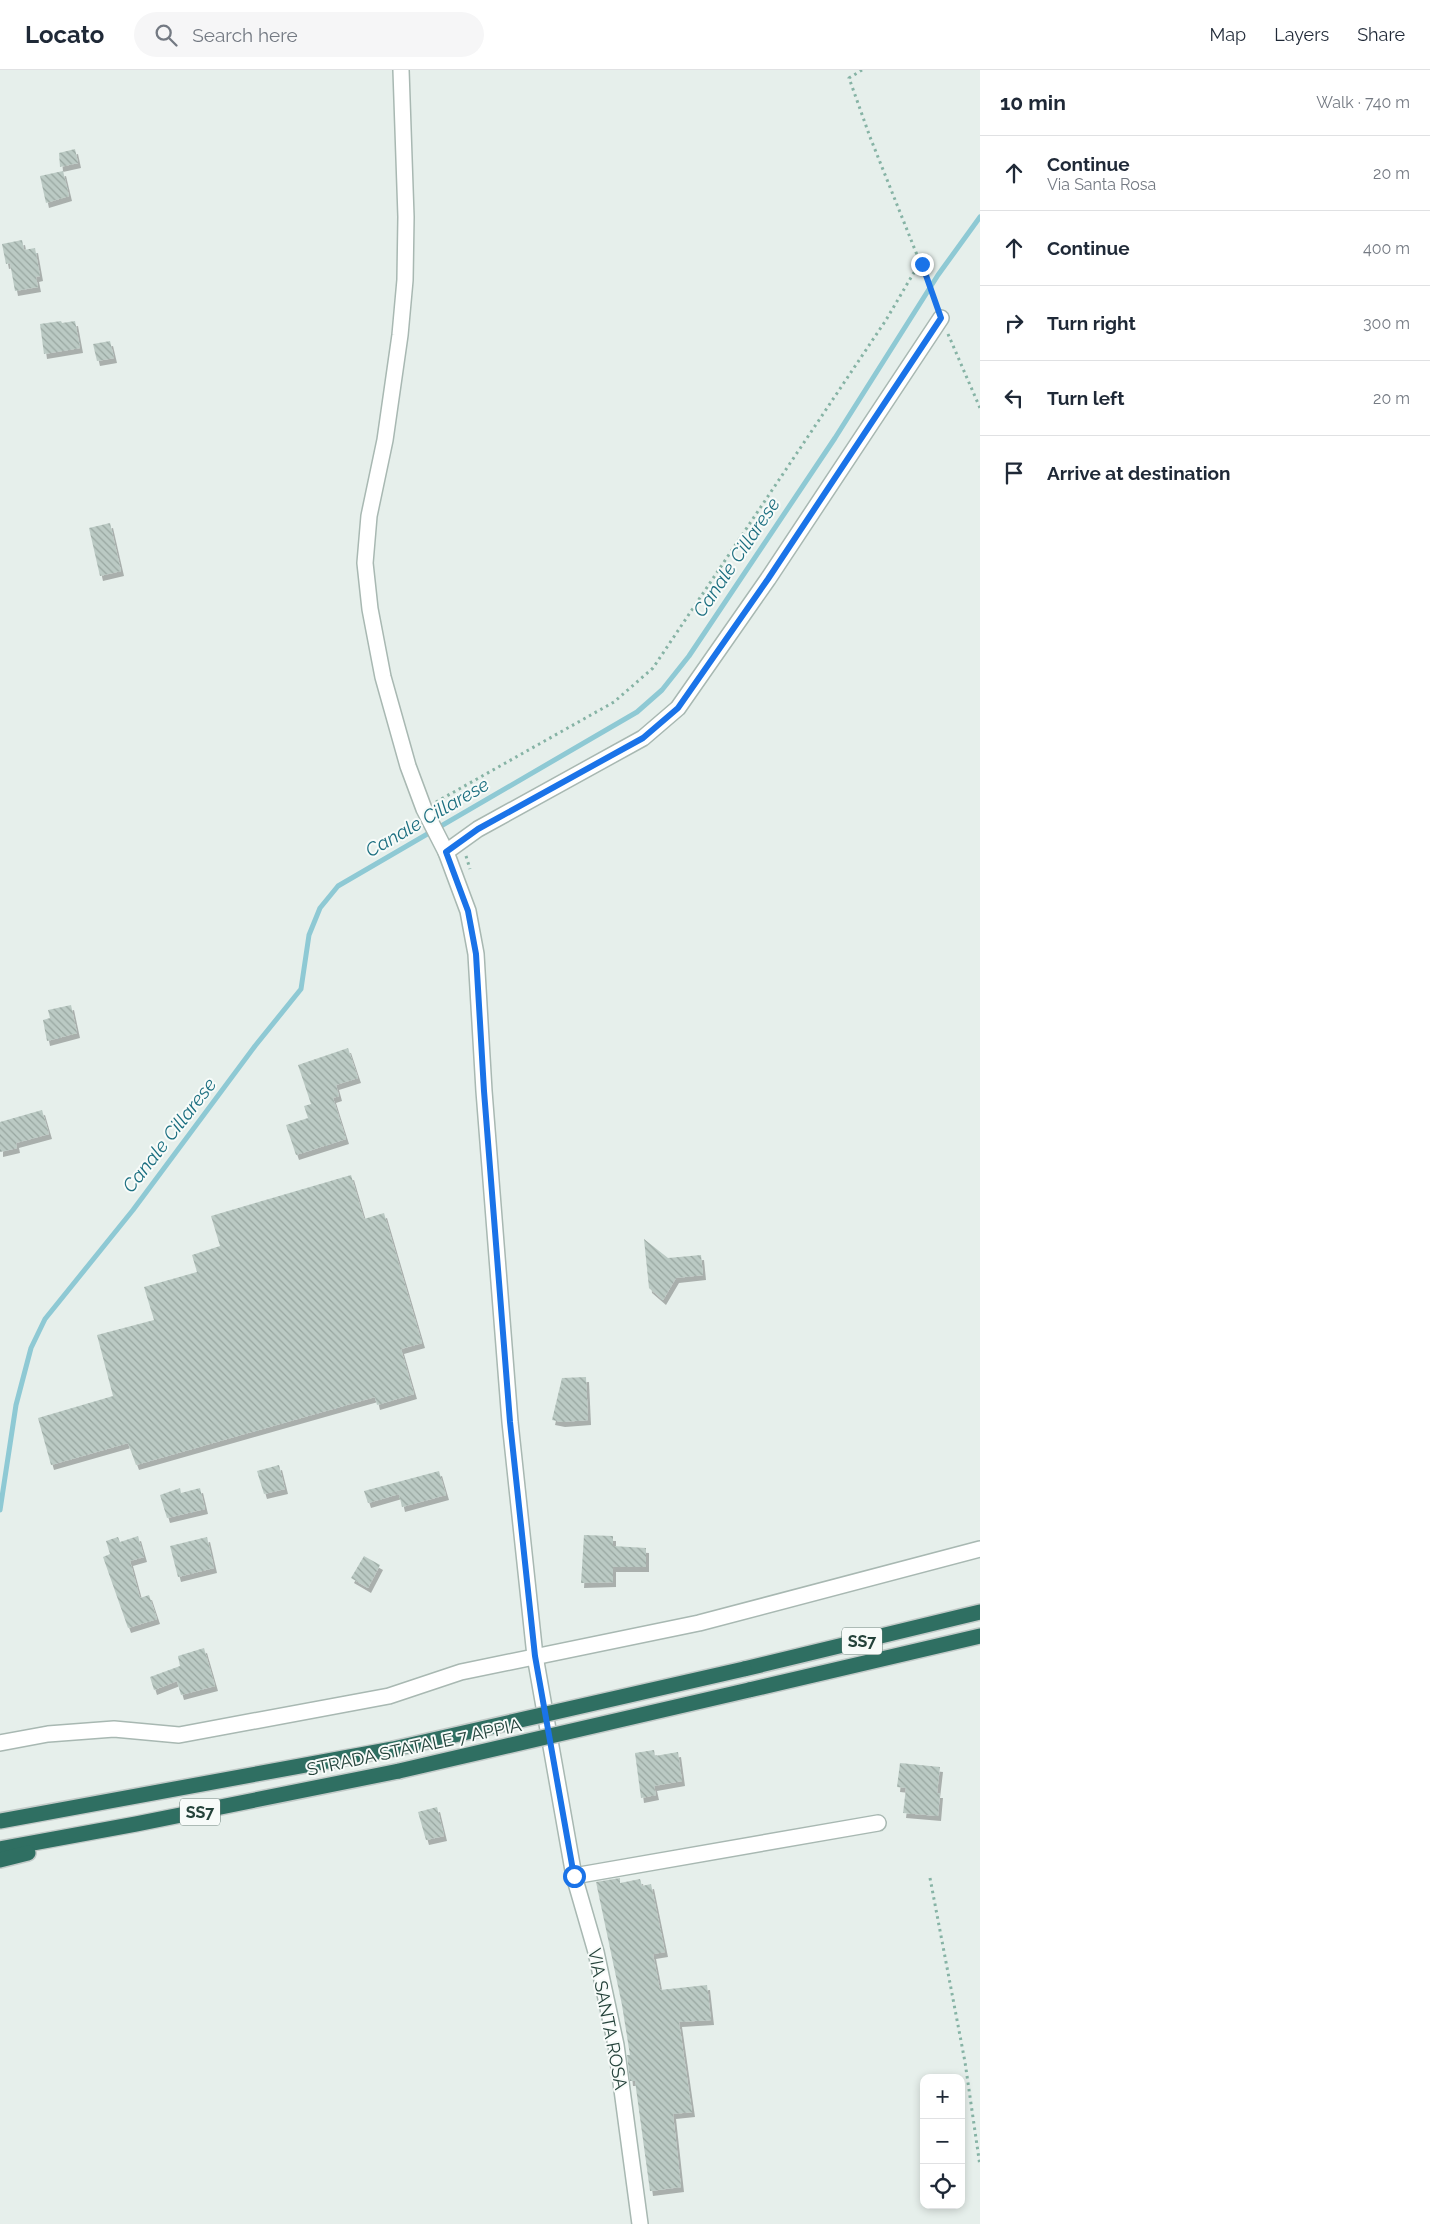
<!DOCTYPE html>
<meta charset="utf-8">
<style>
:root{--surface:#fff;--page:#f6f6f7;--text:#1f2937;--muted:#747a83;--line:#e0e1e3}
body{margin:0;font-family:Raleway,sans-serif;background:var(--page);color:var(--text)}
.controls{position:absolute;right:15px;bottom:15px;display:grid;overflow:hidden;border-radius:10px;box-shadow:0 2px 8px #0003}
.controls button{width:45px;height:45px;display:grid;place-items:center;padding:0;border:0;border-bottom:1px solid var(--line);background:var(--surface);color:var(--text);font:25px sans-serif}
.stop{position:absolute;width:15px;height:15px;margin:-11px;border:4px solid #1a73e8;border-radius:50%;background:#fff}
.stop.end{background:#1a73e8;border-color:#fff;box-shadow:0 1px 5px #0008}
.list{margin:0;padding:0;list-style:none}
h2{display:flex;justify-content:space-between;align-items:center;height:65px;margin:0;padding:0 20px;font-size:21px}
h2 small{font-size:16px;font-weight:400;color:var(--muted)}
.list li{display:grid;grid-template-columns:32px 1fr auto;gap:15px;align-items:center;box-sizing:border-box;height:75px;padding:0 20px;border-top:1px solid var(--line)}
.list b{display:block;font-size:19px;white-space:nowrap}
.list p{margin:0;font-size:16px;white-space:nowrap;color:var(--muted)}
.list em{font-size:16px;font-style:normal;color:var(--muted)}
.icon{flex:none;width:28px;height:28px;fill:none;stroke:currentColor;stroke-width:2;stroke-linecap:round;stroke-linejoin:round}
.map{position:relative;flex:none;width:980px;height:2154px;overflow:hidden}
header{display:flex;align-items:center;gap:30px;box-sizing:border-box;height:70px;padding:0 25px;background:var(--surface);border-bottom:1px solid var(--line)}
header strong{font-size:24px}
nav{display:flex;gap:28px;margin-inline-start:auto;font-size:18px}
.search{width:350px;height:45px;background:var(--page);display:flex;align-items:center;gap:12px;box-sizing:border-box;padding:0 18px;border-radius:28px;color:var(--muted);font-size:19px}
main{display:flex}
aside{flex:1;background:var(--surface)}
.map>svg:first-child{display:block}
</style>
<header>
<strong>Locato</strong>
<div class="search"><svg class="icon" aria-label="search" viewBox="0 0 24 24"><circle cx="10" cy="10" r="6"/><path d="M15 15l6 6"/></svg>Search here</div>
<nav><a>Map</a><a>Layers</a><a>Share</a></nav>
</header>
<main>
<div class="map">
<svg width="980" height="2154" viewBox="0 0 980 2154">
<defs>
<pattern id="building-back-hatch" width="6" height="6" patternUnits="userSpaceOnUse" patternTransform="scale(1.25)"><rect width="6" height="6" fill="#bbcac4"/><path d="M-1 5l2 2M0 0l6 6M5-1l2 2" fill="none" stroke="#98a6a0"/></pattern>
<filter id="shadow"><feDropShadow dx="3" dy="5" stdDeviation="0" flood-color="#0004"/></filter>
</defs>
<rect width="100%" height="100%" fill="#e6efeb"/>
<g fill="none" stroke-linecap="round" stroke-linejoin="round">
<polyline stroke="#8ec9d4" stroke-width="5" points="0,1440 16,1335 31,1278 45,1249 133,1140 255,976 301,919 309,865 320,838 338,816 637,642 662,620 689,586 835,368 938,205 980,147"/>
</g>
<g fill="url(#building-back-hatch)" filter="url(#shadow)">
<polygon points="75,79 78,93 60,97 59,83"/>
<polygon points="63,101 69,126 46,133 40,106"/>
<polygon points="22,170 24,180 35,178 40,206 36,207 38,217 15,221 10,193 6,194 2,174"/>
<polygon points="61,251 62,253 75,251 80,278 44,284 40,254"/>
<polygon points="110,271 114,288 97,291 93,274"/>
<polygon points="110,453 121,501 100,506 89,458"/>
<polygon points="71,935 77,963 47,971 43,950 50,948 48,940"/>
<polygon points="348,978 358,1008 336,1015 339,1026 333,1028 346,1069 296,1085 286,1055 308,1048 304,1036 311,1034 298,995"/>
<polygon points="42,1040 49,1064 16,1073 17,1078 0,1082 0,1052"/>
<polygon points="351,1105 364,1149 384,1143 422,1273 401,1279 414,1324 377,1335 375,1327 136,1395 128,1373 51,1395 38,1348 113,1326 97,1265 154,1250 144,1217 197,1202 192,1185 220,1176 211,1146"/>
<polygon points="644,1169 668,1188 701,1185 703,1205 676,1208 663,1230 649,1218"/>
<polygon points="586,1307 588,1350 562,1352 552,1350 562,1308"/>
<polygon points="279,1395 285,1419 264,1424 257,1401"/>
<polygon points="439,1401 446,1425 402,1437 399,1424 368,1433 364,1421"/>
<polygon points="180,1418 181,1423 200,1418 205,1439 167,1448 160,1425"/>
<polygon points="584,1465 613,1466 613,1476 646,1478 646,1497 613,1497 613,1512 581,1513"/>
<polygon points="138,1466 144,1487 130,1491 140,1528 149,1525 157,1549 128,1558 103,1487 110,1484 106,1471 118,1467 120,1472"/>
<polygon points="207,1467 214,1498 178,1507 170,1476"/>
<polygon points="364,1486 380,1495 368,1518 351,1508"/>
<polygon points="204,1578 215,1616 181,1625 177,1611 154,1620 150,1607 180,1596 178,1586"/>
<polygon points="654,1680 655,1686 678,1682 682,1711 654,1716 656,1725 641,1728 635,1683"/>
<polygon points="900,1693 940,1697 937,1723 940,1723 938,1746 903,1743 906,1718 897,1717"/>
<polygon points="437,1737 444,1766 426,1770 418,1742"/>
<polygon points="620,1808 620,1813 640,1809 642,1816 651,1814 665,1882 653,1884 660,1920 707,1915 711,1950 679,1952 692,2042 673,2044 681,2117 650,2121 635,2011 630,2011 627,1985 630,1985 622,1935 596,1812"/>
</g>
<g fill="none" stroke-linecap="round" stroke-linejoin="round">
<g stroke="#a8b8b2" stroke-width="18">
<g id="minor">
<polyline points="401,0 406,147 405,210 400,265 385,370 369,446 365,493 370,539 383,607 408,696 424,739 446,782 468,841 476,884 484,1021 510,1352 535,1586 574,1806 596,1882 616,1975 640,2154"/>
<polyline points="446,782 478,759 643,668 678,638 768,509 941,248"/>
<polyline points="0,1673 48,1664 114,1659 179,1665 389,1626 461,1602 699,1553 980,1479"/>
<polyline points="574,1806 878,1753"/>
</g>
</g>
<g stroke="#c2cac8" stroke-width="18">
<g id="highway">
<polyline points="744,1599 980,1542"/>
<polyline points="749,1620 980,1566"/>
<polyline points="0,1751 393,1679"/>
<polyline points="0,1779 136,1754 399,1701"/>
<polyline points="0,1790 28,1783"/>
</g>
</g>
<g stroke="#86b3a5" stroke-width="3" stroke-dasharray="2.5 4" stroke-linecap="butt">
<polyline points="862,0 849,8 870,67 937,235"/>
<polyline points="948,264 980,338"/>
<polyline points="436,732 614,632 653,598 886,250 913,204 921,193"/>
<polyline points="466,786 470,799"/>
<polyline points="930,1808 965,1992 980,2096"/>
</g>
<use href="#minor" stroke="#fff" stroke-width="15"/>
<use href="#highway" stroke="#2f6f62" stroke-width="15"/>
<g stroke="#c2cac8" stroke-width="18" stroke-linecap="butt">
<g id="highway-bridge">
<polyline points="393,1679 744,1599"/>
<polyline points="399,1701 749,1620"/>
</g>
</g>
<use href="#highway-bridge" stroke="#2f6f62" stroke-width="15"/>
</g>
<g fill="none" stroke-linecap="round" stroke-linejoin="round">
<polyline stroke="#1a73e8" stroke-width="6" points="574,1806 535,1586 510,1352 484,1021 476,884 468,841 446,782 478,759 643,668 678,638 768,509 941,248 922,194"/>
</g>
<g text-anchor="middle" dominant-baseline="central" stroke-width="4" stroke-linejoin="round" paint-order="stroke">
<g fill="#f7fbf9" stroke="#637a73" stroke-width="1">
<rect x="842" y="1557.5" width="40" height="27" rx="4"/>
<rect x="180" y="1728.5" width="40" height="27" rx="4"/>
</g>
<g font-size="16" font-weight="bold" fill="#24423a">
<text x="862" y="1571">SS7</text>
<text x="200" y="1742">SS7</text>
</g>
<g font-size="18" fill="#24423a" stroke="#f7fbf9">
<text transform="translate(414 1677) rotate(-12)">STRADA STATALE 7 APPIA</text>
<text transform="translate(608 1949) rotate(79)">VIA SANTA ROSA</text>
</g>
<g font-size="19" font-style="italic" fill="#1c6f80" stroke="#f7fbf9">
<text transform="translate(736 487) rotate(-56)">Canale Cillarese</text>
<text transform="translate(427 747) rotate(-30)">Canale Cillarese</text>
<text transform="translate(169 1065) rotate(-52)">Canale Cillarese</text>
</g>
</g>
</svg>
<div class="controls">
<button>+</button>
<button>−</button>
<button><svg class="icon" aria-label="locate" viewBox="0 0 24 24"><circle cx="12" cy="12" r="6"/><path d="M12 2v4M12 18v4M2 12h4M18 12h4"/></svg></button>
</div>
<div class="stop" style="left:574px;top:1806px"></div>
<div class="stop end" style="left:922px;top:194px"></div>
</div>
<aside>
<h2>10 min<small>Walk · 740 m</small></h2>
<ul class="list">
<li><svg class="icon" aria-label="ahead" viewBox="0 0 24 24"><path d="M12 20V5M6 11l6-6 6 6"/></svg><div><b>Continue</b><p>Via Santa Rosa</p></div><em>20 m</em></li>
<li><svg class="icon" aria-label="ahead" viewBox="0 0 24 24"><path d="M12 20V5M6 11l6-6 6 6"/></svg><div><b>Continue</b></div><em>400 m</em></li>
<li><svg class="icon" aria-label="right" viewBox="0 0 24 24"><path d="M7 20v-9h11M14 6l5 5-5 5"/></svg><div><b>Turn right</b></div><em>300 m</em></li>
<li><svg class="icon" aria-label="left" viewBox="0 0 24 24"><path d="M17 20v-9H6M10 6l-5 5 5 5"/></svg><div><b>Turn left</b></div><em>20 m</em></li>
<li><svg class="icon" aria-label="arrive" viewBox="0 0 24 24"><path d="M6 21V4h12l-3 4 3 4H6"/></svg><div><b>Arrive at destination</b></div></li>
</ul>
</aside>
</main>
